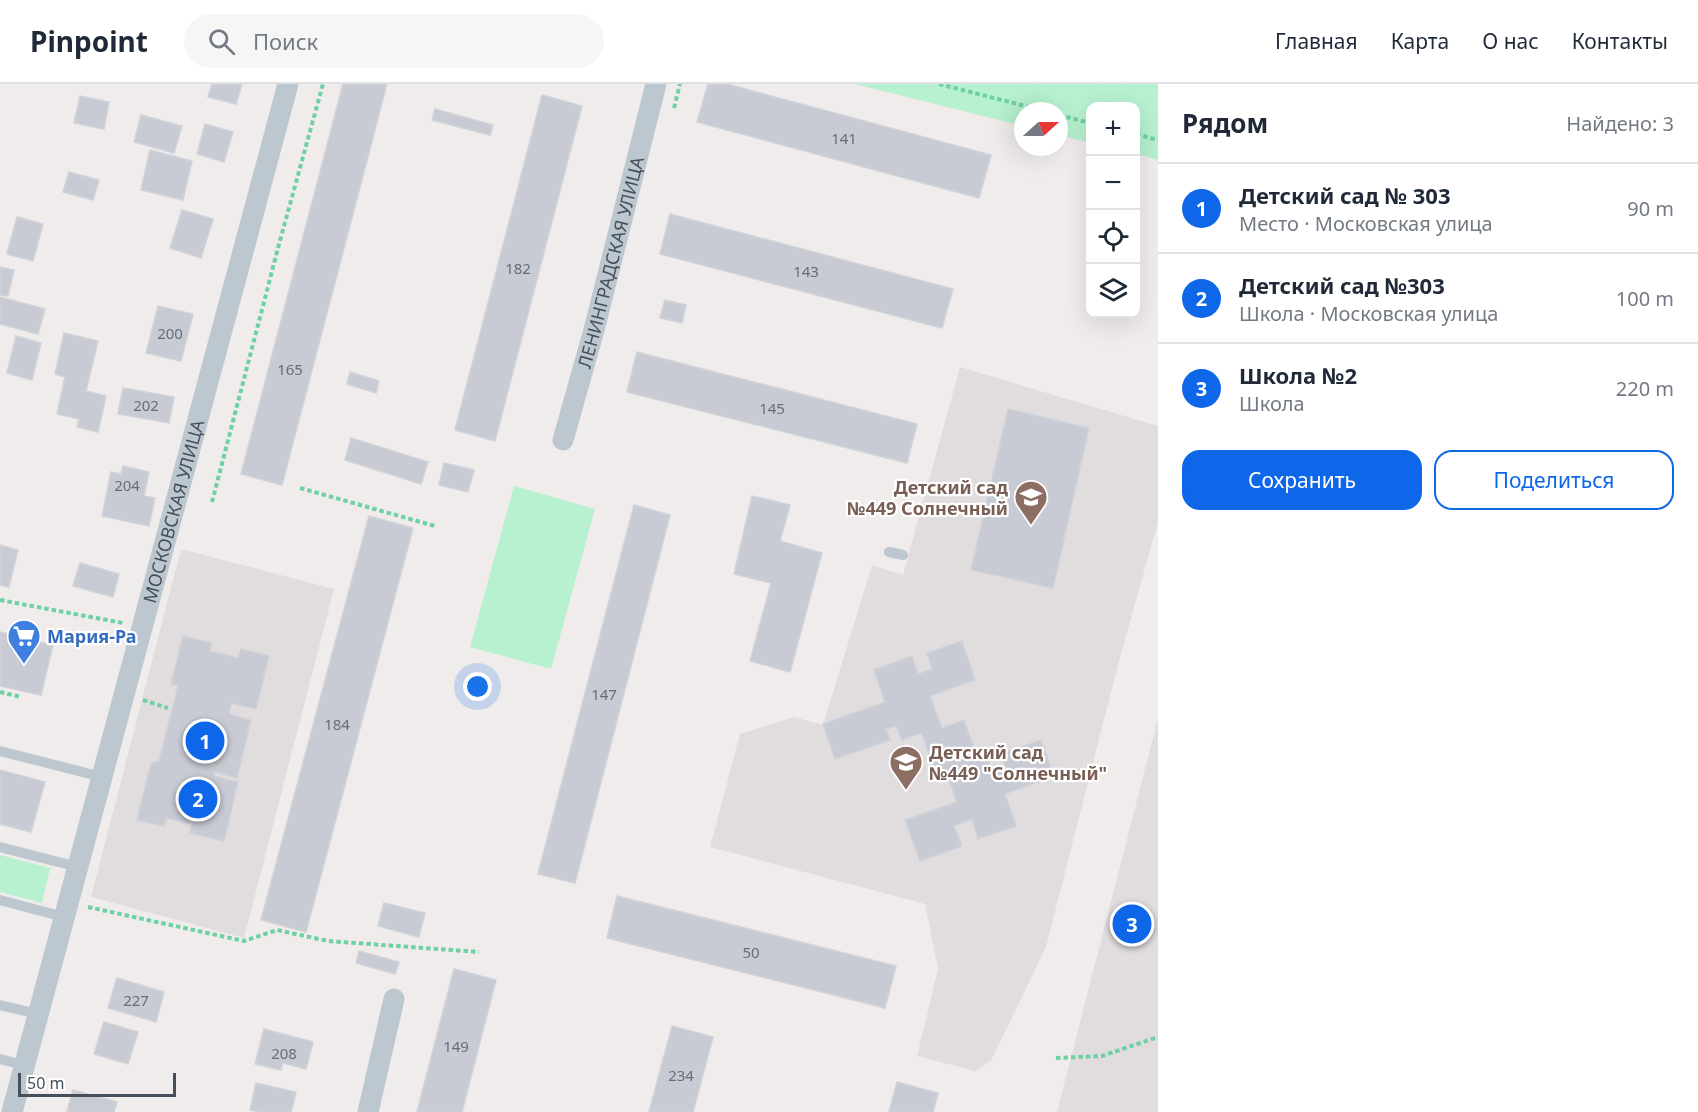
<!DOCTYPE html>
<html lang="ru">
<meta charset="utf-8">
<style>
:root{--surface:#fff;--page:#f6f6f7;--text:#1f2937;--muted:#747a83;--line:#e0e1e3;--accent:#0e66e8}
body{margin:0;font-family:"Noto Sans",sans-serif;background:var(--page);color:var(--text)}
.controls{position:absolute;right:18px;top:18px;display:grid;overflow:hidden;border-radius:12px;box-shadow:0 6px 24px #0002}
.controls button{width:54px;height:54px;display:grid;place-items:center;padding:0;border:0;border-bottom:2px solid var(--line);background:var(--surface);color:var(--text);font:30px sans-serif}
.compass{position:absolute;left:1014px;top:18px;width:54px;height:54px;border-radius:50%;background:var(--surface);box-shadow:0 6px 24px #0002;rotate:69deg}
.scale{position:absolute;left:18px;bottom:15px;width:158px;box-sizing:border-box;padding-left:6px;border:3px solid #444f5b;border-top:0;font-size:16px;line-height:21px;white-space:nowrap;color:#444f5b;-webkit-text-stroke:4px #fff;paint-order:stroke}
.you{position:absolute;left:478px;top:603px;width:21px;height:21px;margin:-15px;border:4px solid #fff;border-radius:50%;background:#1a73e8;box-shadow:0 0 0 9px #1a73e833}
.badge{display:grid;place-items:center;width:39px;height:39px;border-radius:50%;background:var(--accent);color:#fff;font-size:20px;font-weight:700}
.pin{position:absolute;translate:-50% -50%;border:3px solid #fff;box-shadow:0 2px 6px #0006}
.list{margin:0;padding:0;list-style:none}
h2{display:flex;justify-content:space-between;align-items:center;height:78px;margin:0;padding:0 24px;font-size:26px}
h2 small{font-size:20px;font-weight:400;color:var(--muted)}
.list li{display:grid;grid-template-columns:39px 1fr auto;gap:18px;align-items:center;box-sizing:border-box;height:90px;padding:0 24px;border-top:2px solid var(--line)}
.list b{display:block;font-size:22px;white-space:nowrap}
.list p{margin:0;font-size:20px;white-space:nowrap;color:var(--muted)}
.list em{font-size:20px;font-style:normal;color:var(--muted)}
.actions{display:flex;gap:12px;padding:18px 24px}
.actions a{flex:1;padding:14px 0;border:2px solid var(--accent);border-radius:18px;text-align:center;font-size:21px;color:var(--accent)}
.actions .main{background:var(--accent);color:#fff}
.icon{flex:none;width:33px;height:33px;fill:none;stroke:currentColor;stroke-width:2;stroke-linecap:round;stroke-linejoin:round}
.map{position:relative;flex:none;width:1158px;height:1028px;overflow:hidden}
header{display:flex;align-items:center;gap:36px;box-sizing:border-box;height:84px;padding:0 30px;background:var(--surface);border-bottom:2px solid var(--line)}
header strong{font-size:28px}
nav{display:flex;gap:33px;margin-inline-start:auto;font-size:21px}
.search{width:420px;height:54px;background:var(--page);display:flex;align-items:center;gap:15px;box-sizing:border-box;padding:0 21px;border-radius:33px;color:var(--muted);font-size:22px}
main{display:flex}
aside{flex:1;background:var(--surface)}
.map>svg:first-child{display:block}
</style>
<header>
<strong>Pinpoint</strong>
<div class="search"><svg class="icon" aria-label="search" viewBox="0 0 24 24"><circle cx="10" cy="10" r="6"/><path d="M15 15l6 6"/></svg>Поиск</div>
<nav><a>Главная</a><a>Карта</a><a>О нас</a><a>Контакты</a></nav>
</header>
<main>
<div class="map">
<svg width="1158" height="1028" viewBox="0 0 1158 1028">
<rect width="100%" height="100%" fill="#f0ecec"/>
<g fill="#e1ddde">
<polygon points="960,283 1158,342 1158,438 1119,577 1046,863 991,977 975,987 917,972 938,885 925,820 710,763 740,650 794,633 823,641 872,481 903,491"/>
<polygon points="181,465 334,505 244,854 91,813"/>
<polygon points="1158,635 1158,1028 1057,1028 1154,650"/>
</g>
<g fill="#b7f1cf">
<polygon points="855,0 1158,0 1158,76 1136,70 1136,22 1090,22 1090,59 1059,51 1059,27 1023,27 1023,42"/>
<polygon points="514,402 595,425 551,585 470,563"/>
<polygon points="0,771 50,784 42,819 0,808"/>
</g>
<g fill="#c8cbd3" stroke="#d0d2d9" stroke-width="1.5">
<polygon points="212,0 242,0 236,20 208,13"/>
<polygon points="343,0 387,0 282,401 241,390"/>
<polygon points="708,0 727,0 991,71 979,114 697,38"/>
<polygon points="542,11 582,22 495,357 455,346"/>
<polygon points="80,12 109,18 104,45 74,39"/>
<polygon points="435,25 493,41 490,51 432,36"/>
<polygon points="141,31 182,42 174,69 134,58"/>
<polygon points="205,40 233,48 224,78 197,70"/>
<polygon points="150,66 192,77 183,116 141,106"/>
<polygon points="69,88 99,96 93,116 63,108"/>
<polygon points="182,126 213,135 201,174 170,164"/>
<polygon points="670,130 953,205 942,244 660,170"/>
<polygon points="17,133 43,140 33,177 7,170"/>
<polygon points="0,183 14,186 8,212 0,211"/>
<polygon points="0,213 45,225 38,250 0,240"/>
<polygon points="665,216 686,221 682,239 660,234"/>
<polygon points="158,222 193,230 181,277 146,269"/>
<polygon points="64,249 98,257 86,307 106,312 98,348 77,343 79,335 57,330 65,293 55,290"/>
<polygon points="16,252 41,259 32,296 7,289"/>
<polygon points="637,268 917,340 907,379 627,308"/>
<polygon points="350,288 379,297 376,309 347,300"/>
<polygon points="123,304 174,313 169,339 118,330"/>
<polygon points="1008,325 1089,344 1053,504 971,486"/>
<polygon points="351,354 428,378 421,400 345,376"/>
<polygon points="444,379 474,386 468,408 439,401"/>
<polygon points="123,382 149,388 144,412 155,414 149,442 102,432 111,388 121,390"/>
<polygon points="752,412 790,421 780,457 822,469 790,588 750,577 771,499 734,490"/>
<polygon points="634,421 670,431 575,799 538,790"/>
<polygon points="369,432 413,444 306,848 261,836"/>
<polygon points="0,461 18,466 9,503 0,501"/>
<polygon points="80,479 119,490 113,513 73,502"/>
<polygon points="0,548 53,561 41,611 0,602"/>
<polygon points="183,552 212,559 210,567 238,574 241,565 269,572 256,625 231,619 229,630 251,636 237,694 215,688 214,692 238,698 224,757 190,749 192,740 166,734 164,742 137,736 151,679 159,677 178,602 171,600"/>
<polygon points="962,557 975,596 930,612 942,644 964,636 977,673 986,670 993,689 1006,685 1001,670 1041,656 1054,692 1005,710 1016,742 978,755 972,735 954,742 962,762 920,777 905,736 957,718 946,688 936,691 922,649 902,656 896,642 886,645 890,656 835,675 823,640 885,618 874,586 912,572 918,590 932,585 927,569"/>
<polygon points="0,686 45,698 31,748 0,740"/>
<polygon points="617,812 896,882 885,924 607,854"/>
<polygon points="384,819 425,829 419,853 378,842"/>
<polygon points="359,867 399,878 395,890 356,879"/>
<polygon points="454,885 496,896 462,1028 417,1028"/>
<polygon points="117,894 164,908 156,938 108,924"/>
<polygon points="104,938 138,948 128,980 94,970"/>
<polygon points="672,942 713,953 693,1028 649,1028"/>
<polygon points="264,945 313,958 306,985 283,979 281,986 255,980"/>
<polygon points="897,998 938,1009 933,1028 889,1028"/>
<polygon points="256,999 296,1008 291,1028 258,1028 250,1026"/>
<polygon points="73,1006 117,1018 114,1028 67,1028"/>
</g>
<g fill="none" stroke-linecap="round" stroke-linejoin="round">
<g stroke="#6dd1a3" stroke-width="4" stroke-dasharray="4.5 3" stroke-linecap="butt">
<polyline points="939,0 1045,27"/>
<polyline points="674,24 680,0"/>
<polyline points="1059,31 1090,39"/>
<polyline points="1136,50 1158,56"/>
<polyline points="300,404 435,442"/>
<polyline points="212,418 278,164 323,0"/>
<polyline points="0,516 123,539"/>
<polyline points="0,608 21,613"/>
<polyline points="143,616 168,624"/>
<polyline points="88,823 244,857 277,846 328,857 479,868"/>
<polyline points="1056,974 1102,972 1158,953"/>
</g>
<g stroke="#bcc7d0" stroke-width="10">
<polyline points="889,468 903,471"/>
<polyline points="0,667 102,693"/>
<polyline points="0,763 78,783"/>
<polyline points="0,816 64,833"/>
<polyline points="0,921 38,930"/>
<polyline points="0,975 24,981"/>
</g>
<g stroke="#bcc7d0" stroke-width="21">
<path id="s1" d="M 563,356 L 594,246 L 656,0"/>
<path id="s2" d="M 12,1028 L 288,0"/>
<polyline points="368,1028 394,915"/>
</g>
</g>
<defs>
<g id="school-pin" transform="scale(1.725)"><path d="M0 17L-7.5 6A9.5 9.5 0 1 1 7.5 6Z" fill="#8d6e63" stroke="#fff"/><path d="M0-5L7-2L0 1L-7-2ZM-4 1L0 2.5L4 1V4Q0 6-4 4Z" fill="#fff"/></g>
<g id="supermarket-pin" transform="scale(1.725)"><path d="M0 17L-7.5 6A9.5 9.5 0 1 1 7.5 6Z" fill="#3f7fe0" stroke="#fff"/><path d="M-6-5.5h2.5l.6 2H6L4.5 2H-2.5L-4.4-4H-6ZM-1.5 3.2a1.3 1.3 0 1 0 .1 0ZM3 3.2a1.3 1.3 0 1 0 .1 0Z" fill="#fff"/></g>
</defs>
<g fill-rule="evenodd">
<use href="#school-pin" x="1031" y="413"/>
<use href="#supermarket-pin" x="24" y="552"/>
<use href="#school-pin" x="906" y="678"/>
</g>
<g text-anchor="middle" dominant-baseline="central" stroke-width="4.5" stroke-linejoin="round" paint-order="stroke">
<g font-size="15" fill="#656e79">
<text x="844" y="54">141</text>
<text x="518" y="184">182</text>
<text x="806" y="187">143</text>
<text x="170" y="249">200</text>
<text x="290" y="285">165</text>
<text x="146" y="321">202</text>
<text x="772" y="324">145</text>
<text x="127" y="401">204</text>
<text x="604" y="610">147</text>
<text x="337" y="640">184</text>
<text x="751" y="868">50</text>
<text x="136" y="916">227</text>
<text x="456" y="962">149</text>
<text x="284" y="969">208</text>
<text x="681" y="991">234</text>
</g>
<g font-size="18" fill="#444f5b" stroke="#fff">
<text stroke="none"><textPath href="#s1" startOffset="184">ЛЕНИНГРАДСКАЯ УЛИЦА</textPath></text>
<text stroke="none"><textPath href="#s2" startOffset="622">МОСКОВСКАЯ УЛИЦА</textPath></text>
</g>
<g font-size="18" font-weight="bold" fill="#785e54" stroke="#fff" text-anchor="end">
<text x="1008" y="403">Детский сад<tspan x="1008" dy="21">№449 Солнечный</tspan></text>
<text x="929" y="668" text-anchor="start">Детский сад<tspan x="929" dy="21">№449 "Солнечный"</tspan></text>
</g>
<g font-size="18" font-weight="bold" fill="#366cbe" stroke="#fff" text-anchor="start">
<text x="47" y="552">Мария-Ра</text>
</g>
</g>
</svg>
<div class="controls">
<button>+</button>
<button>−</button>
<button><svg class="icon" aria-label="locate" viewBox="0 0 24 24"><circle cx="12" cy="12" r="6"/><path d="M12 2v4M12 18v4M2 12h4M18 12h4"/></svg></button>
<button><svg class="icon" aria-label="layers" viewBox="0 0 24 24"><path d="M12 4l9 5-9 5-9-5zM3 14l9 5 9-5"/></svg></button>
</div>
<svg class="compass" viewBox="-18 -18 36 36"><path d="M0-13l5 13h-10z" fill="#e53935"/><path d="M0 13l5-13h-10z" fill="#747a83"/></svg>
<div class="scale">50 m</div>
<div class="you"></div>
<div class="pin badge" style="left:205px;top:657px">1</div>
<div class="pin badge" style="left:198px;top:715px">2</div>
<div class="pin badge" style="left:1132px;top:840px">3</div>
</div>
<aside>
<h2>Рядом<small>Найдено: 3</small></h2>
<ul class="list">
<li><span class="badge">1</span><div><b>Детский сад № 303</b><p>Место · Московская улица</p></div><em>90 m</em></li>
<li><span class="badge">2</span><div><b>Детский сад №303</b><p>Школа · Московская улица</p></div><em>100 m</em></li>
<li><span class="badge">3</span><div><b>Школа №2</b><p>Школа</p></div><em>220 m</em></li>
</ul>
<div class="actions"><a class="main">Сохранить</a><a>Поделиться</a></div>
</aside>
</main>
